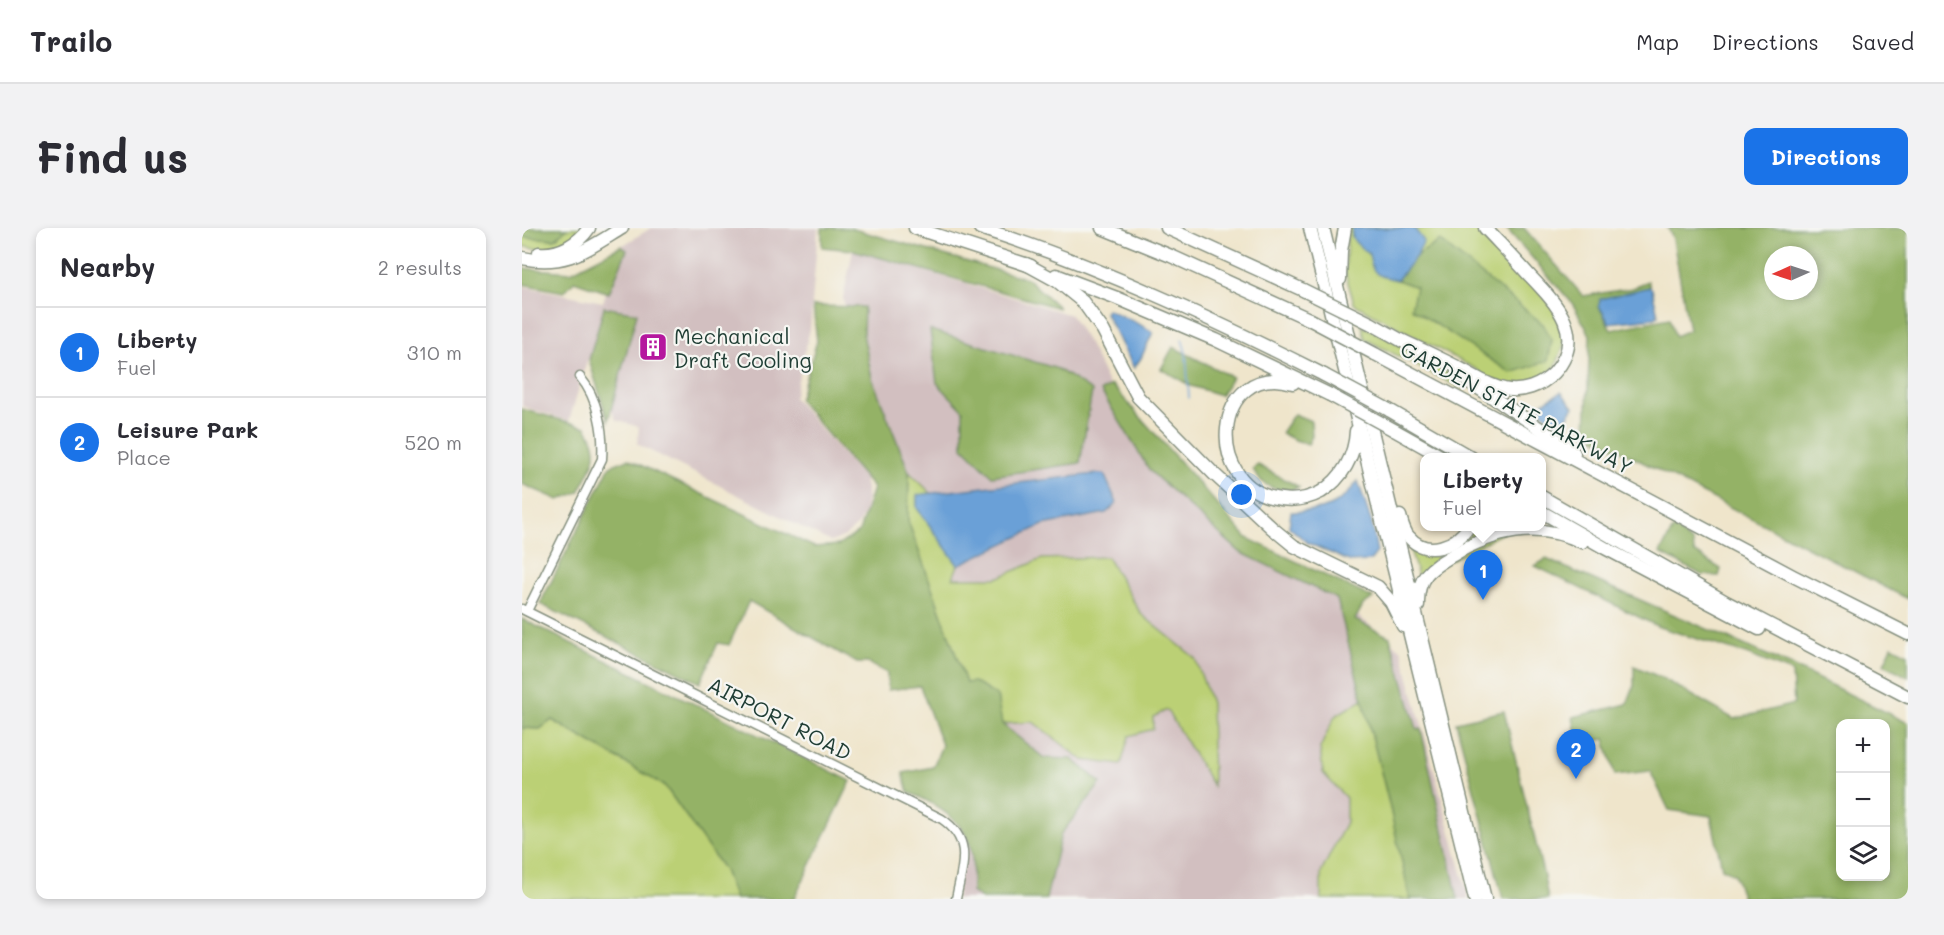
<!DOCTYPE html>
<meta charset="utf-8">
<style>
:root{--surface:#fff;--page:#f2f2f3;--text:#2b2b33;--muted:#7c7c81;--line:#e1e1e2;--accent:#1a73e8}
body{margin:0;font-family:Mali,sans-serif;background:var(--page);color:var(--text)}
.controls{position:absolute;right:18px;bottom:18px;display:grid;overflow:hidden;border-radius:12px;box-shadow:0 3px 9px #0003}
.controls button{width:54px;height:54px;display:grid;place-items:center;padding:0;border:0;border-bottom:2px solid var(--line);background:var(--surface);color:var(--text);font:30px sans-serif}
.compass{position:absolute;left:1242px;top:18px;width:54px;height:54px;border-radius:50%;background:var(--surface);box-shadow:0 3px 9px #0003;rotate:267deg}
.you{position:absolute;left:720px;top:267px;width:21px;height:21px;margin:-15px;border:4px solid #fff;border-radius:50%;background:#1a73e8;box-shadow:0 0 0 9px #1a73e833}
.badge{display:grid;place-items:center;width:39px;height:39px;border-radius:50%;background:var(--accent);color:#fff;font-size:20px;font-weight:700}
.pin{position:absolute;translate:-50% -50px;filter:drop-shadow(0 2px 3px #0008)}
.pin::after{content:'';position:absolute;top:32px;width:21px;height:18px;background:inherit;clip-path:polygon(0 0,100% 0,50% 100%)}
.popup{position:absolute;left:898px;top:225px;width:126px;height:78px;box-sizing:border-box;display:grid;place-content:center;border-radius:12px;background:var(--surface);filter:drop-shadow(0 2px 4px #0005);font-size:20px;white-space:nowrap;color:var(--muted)}
.popup b{font-size:22px;color:var(--text)}
.popup::after{content:'';position:absolute;left:50%;top:100%;margin-left:-12px;border:12px solid transparent;border-top-color:var(--surface)}
.list{margin:0;padding:0;list-style:none}
h2{display:flex;justify-content:space-between;align-items:center;height:78px;margin:0;padding:0 24px;font-size:26px}
h2 small{font-size:20px;font-weight:400;color:var(--muted)}
.list li{display:grid;grid-template-columns:39px 1fr auto;gap:18px;align-items:center;box-sizing:border-box;height:90px;padding:0 24px;border-top:2px solid var(--line)}
.list b{display:block;font-size:22px;white-space:nowrap}
.list p{margin:0;font-size:20px;white-space:nowrap;color:var(--muted)}
.list em{font-size:20px;font-style:normal;color:var(--muted)}
.icon{flex:none;width:33px;height:33px;fill:none;stroke:currentColor;stroke-width:2;stroke-linecap:round;stroke-linejoin:round}
.map{position:relative;flex:none;width:1386px;height:671px;overflow:hidden;border-radius:12px}
header{display:flex;align-items:center;gap:36px;box-sizing:border-box;height:84px;padding:0 30px;background:var(--surface);border-bottom:2px solid var(--line)}
header strong{font-size:28px}
nav{display:flex;gap:33px;margin-inline-start:auto;font-size:21px}
.intro{display:flex;align-items:center;justify-content:space-between;box-sizing:border-box;height:144px;padding:0 36px}
h1{margin:0;font-size:42px}
.button{padding:15px 27px;border-radius:12px;background:var(--accent);color:#fff;font-size:21px;font-weight:700}
main{display:flex;gap:36px;padding:0 36px}
aside{flex:1;background:var(--surface);border-radius:12px;box-shadow:0 3px 9px #0003}
.map>svg:first-child{display:block}
</style>
<header>
<strong>Trailo</strong>
<nav><a>Map</a><a>Directions</a><a>Saved</a></nav>
</header>
<div class="intro"><h1>Find us</h1><a class="button">Directions</a></div>
<main>
<aside>
<h2>Nearby<small>2 results</small></h2>
<ul class="list">
<li><span class="badge">1</span><div><b>Liberty</b><p>Fuel</p></div><em>310 m</em></li>
<li><span class="badge">2</span><div><b>Leisure Park</b><p>Place</p></div><em>520 m</em></li>
</ul>
</aside>
<div class="map">
<svg width="1386" height="671" viewBox="0 0 1386 671">
<rect width="100%" height="100%" fill="#f6f6f2"/>
<filter id="ink" filterUnits="userSpaceOnUse"><feTurbulence type="fractalNoise" baseFrequency=".0167" numOctaves="2"/><feDisplacementMap in="SourceGraphic" scale="12" xChannelSelector="R" yChannelSelector="G"/><feConvolveMatrix kernelMatrix="1 2 1 2 8 2 1 2 1" color-interpolation-filters="sRGB"/></filter>
<filter id="wash" filterUnits="userSpaceOnUse"><feTurbulence type="fractalNoise" baseFrequency=".008" numOctaves="4" result="noise"/><feDisplacementMap in="SourceGraphic" scale="24" xChannelSelector="R" yChannelSelector="G"/><feGaussianBlur stdDeviation="1.35" result="paint"/><feColorMatrix in="noise" values="0 0 0 0 0 0 0 0 0 0 0 0 0 0 0 0 0 1.4 0 .05"/><feComposite in="paint" operator="in"/></filter>
<g filter="url(#wash)">
<rect width="100%" height="100%" fill="#efe5cb"/>
<g fill="#d2bfc0">
<polygon points="129,0 296,0 288,101 272,170 342,251 345,266 343,282 336,297 323,308 309,314 115,216 117,199 94,192 66,130 47,193 0,178 0,58 81,74 98,19"/>
<polygon points="331,22 549,87 567,116 590,163 740,330 773,340 879,421 947,671 434,671 441,629 435,604 452,553 321,71"/>
</g>
<g fill="#bbd075" stroke="#6d8654" stroke-width="1.5">
<path d="M 45,0 L 63,0 C 39,19 32,25 0,18 L 0,9 L 33,11 Z"/>
<polygon points="826,0 960,0 1037,85 1043,114 1034,138 1017,153 987,158 960,147 956,142 832,76 823,44"/>
<path d="M 840,98 C 866,109 925,140 943,160 L 942,162 L 843,111 Z"/>
<polygon points="387,244 409,265 395,268 395,280 436,337 431,350 475,350 520,331 585,329 619,386 673,430 689,475 691,558 645,482 631,489 631,501 607,508 599,537 561,532 511,494 479,496 475,468 444,455 386,293"/>
<path d="M 953,299 L 992,299 L 896,349 L 886,314 C 894,317 901,322 909,325 C 927,331 944,312 953,299 Z"/>
<polygon points="841,471 878,620 888,671 799,671 799,645 824,594 824,570 801,545 798,520 813,488"/>
<polygon points="30,492 143,558 202,642 213,671 0,671 0,500 18,501"/>
</g>
<g fill="#94b266" stroke="#5a784d" stroke-width="1.5" fill-rule="evenodd">
<polygon points="0,0 45,0 33,11 0,9"/>
<polygon points="300,0 328,0 506,51 537,80 331,22 300,19"/>
<path d="M 984,0 L 1002,0 L 1061,68 L 1111,60 L 1126,53 L 1128,59 L 1077,78 L 1089,102 L 1147,90 L 1153,108 L 1167,102 L 1151,11 L 1146,0 L 1386,0 L 1386,371 L 1064,205 L 1068,107 L 1050,75 ZM 1251,27 L 1287,27 L 1287,63 L 1251,63 Z"/>
<polygon points="918,13 1021,96 1030,112 1026,133 989,145 889,80 894,59 875,52 895,27"/>
<polygon points="99,18 105,22 87,65 52,53 42,64 0,56 0,40 49,44"/>
<path d="M 291,78 L 342,79 L 341,106 L 350,150 L 387,244 L 386,293 L 444,455 L 452,454 L 475,468 L 480,496 L 522,530 L 550,531 L 579,555 L 539,606 L 524,671 L 460,671 L 450,664 C 450,651 452,635 449,622 C 444,593 411,574 386,564 L 381,545 L 411,539 L 420,517 L 398,458 L 366,462 L 365,445 L 346,435 L 335,435 L 227,373 L 207,417 L 196,415 L 178,455 L 18,376 L 88,238 L 106,231 L 292,319 L 317,317 L 337,304 L 351,260 L 277,172 L 295,113 Z"/>
<polygon points="82,79 115,85 86,193 67,132"/>
<polygon points="408,102 536,141 570,163 558,235 470,248 441,219 441,182 415,155"/>
<polygon points="651,119 710,149 699,167 669,158 639,141"/>
<polygon points="590,157 725,310 851,370 841,377 833,392 868,409 895,501 899,501 936,671 888,671 866,571 815,371 718,324 628,243 579,163"/>
<path d="M 0,181 L 64,199 C 82,226 70,238 57,264 L 37,272 L 0,256 Z"/>
<polygon points="772,186 789,193 790,208 786,216 773,212 759,205"/>
<path d="M 736,237 L 777,259 C 759,267 739,259 731,241 Z"/>
<polygon points="1152,300 1171,315 1172,324 1199,341 1197,348 1180,347 1138,325"/>
<path d="M 1024,331 L 1270,438 L 1386,495 L 1386,671 L 1221,671 L 1212,646 L 1200,640 L 1189,588 L 1147,582 L 1128,543 L 1093,547 L 1083,511 L 1056,516 L 1051,489 L 1105,476 L 1112,458 L 1112,438 L 1140,450 L 1212,491 L 1272,476 L 1270,444 L 1224,426 L 1137,399 L 1013,338 ZM 1318,496 L 1364,496 L 1364,648 L 1318,648 Z"/>
<polygon points="0,391 329,553 272,671 213,671 202,642 143,558 30,492 18,501 0,500"/>
<polygon points="1370,418 1386,426 1386,449 1362,436"/>
<polygon points="982,483 1022,649 1026,671 981,671 934,494"/>
</g>
<g fill="#6aa0d7" stroke="#446e86" stroke-width="1.5">
<path d="M 830,0 L 892,0 L 902,13 L 895,27 L 875,52 C 855,48 850,47 847,26 C 838,18 827,13 830,0 Z"/>
<polygon points="1128,59 1130,61 1136,87 1132,90 1087,95 1077,78 1078,71"/>
<path d="M 585,81 C 601,89 617,95 631,104 L 619,130 L 612,140 L 583,85 Z"/>
<polygon points="1039,164 1052,179 1040,196 1036,197 1017,181 1022,174"/>
<polygon points="573,246 582,246 595,275 584,285 521,297 436,337 395,280 395,267"/>
<path d="M 836,253 L 850,296 L 855,324 L 848,333 L 829,334 L 786,315 L 767,299 L 769,284 C 800,283 817,280 836,253 Z"/>
</g>
<g fill="none" stroke-linecap="round" stroke-linejoin="round">
<polyline stroke="#6aa0d7" stroke-width="1.5" points="660,111 664,125 667,170"/>
</g>
</g>
<g filter="url(#ink)">
<g fill="none" stroke-linecap="round" stroke-linejoin="round">
<g stroke="#879180" stroke-width="11">
<g id="minor">
<path d="M 0,381 L 420,591 C 452,613 440,639 434,671"/>
<path d="M 5,383 L 80,231 C 82,204 76,170 58,149"/>
</g>
</g>
<g stroke="#879180" stroke-width="15">
<g id="highway">
<polyline points="393,0 509,38"/>
<path d="M 458,0 C 577,38 691,91 802,147"/>
<polyline points="580,0 649,28 787,91"/>
<polyline points="645,0 781,62"/>
<polyline points="788,0 953,671"/>
<polyline points="801,0 963,671"/>
<path d="M 17,25 C 37,27 56,16 67,0"/>
<path d="M 0,30 C 44,39 64,22 100,0"/>
<polyline points="504,36 535,53 561,74 581,102 616,169 691,245 750,300 772,318 856,359 869,374 881,398"/>
<polyline points="534,47 595,70 694,112 808,167"/>
<polyline points="818,51 819,23 823,0"/>
<polyline points="850,96 884,115"/>
<path d="M 879,112 C 898,121 918,130 937,140 C 951,147 966,158 982,161 C 1000,165 1019,158 1032,145 C 1066,107 1033,74 1007,47 C 993,31 978,16 963,0"/>
<polyline points="853,126 1271,348 1386,406"/>
<polyline points="935,146 1034,211 1052,225"/>
<path d="M 771,155 C 691,131 679,262 759,271 C 773,273 786,271 799,264 C 820,251 833,228 834,203"/>
<polyline points="867,182 950,230"/>
<polyline points="872,202 922,230"/>
<polyline points="1020,269 1204,374 1386,469"/>
<polyline points="1020,284 1083,320 1237,401"/>
<path d="M 878,288 C 880,295 882,304 887,309 C 905,330 934,318 947,298"/>
<path d="M 896,377 C 895,348 909,340 931,327 C 972,303 1015,293 1060,314"/>
</g>
</g>
<use href="#minor" stroke="#fff" stroke-width="8"/>
<use href="#highway" stroke="#fff" stroke-width="12"/>
<g stroke="#879180" stroke-width="15" stroke-linecap="butt">
<g id="highway-bridge">
<polyline points="781,62 850,96"/>
<polyline points="787,91 853,126"/>
<polyline points="802,147 867,182"/>
<polyline points="808,167 872,202"/>
</g>
</g>
<use href="#highway-bridge" stroke="#fff" stroke-width="12"/>
</g>
</g>
<defs>
<g id="building-square" transform="scale(1.5)"><rect x="-9" y="-9" width="18" height="18" rx="4" fill="#b5179e" stroke="#f6f6f2"/><path d="M-4-6H4V6H1V3H-1V6H-4ZM-2.5-4.3h1.7v1.8h-1.7ZM.8-4.3h1.7v1.8H.8ZM-2.5-1h1.7V.8h-1.7ZM.8-1h1.7V.8H.8Z" fill="#fff"/></g>
</defs>
<g fill-rule="evenodd">
<use href="#building-square" x="131" y="119"/>
</g>
<g text-anchor="middle" dominant-baseline="central" stroke-width="4.5" stroke-linejoin="round" paint-order="stroke">
<g font-size="21" fill="#1f3d34" stroke="#f6f6f2" text-anchor="start">
<text x="152" y="107">Mechanical<tspan x="152" dy="24">Draft Cooling</tspan></text>
</g>
<g font-size="21" fill="#1f3d34" stroke="#f6f6f2">
<text transform="translate(995 179) rotate(28)">GARDEN STATE PARKWAY</text>
<text transform="translate(258 490) rotate(27)">AIRPORT ROAD</text>
</g>
</g>
</svg>
<div class="controls">
<button>+</button>
<button>−</button>
<button><svg class="icon" aria-label="layers" viewBox="0 0 24 24"><path d="M12 4l9 5-9 5-9-5zM3 14l9 5 9-5"/></svg></button>
</div>
<svg class="compass" viewBox="-18 -18 36 36"><path d="M0-13l5 13h-10z" fill="#e53935"/><path d="M0 13l5-13h-10z" fill="#7c7c81"/></svg>
<div class="you"></div>
<div class="pin badge" style="left:961px;top:372px">1</div>
<div class="popup"><b>Liberty</b>Fuel</div>
<div class="pin badge" style="left:1054px;top:551px">2</div>
</div>
</main>
